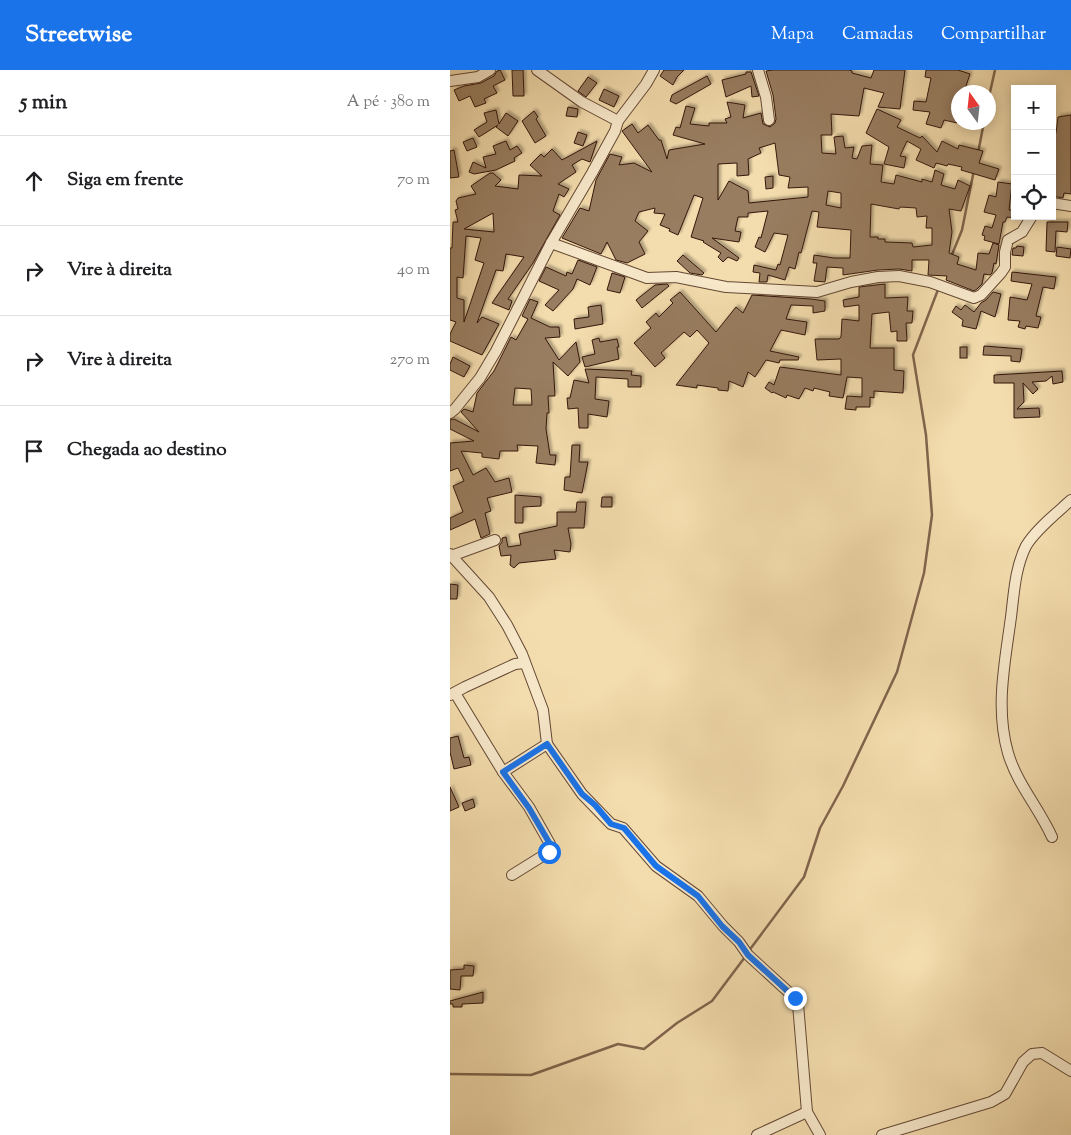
<!DOCTYPE html>
<html lang="pt">
<meta charset="utf-8">
<style>
:root{--surface:#fff;--page:#f6f6f6;--text:#202124;--muted:#757577;--line:#e0e0e0;--accent:#1a73e8}
body{margin:0;font-family:"Sorts Mill Goudy",serif;background:var(--page);color:var(--text)}
.controls{position:absolute;right:15px;top:15px;display:grid;overflow:hidden;border-radius:0px;box-shadow:0 2px 12px #0003}
.controls button{width:45px;height:45px;display:grid;place-items:center;padding:0;border:0;border-bottom:1px solid var(--line);background:var(--surface);color:var(--text);font:25px sans-serif}
.compass{position:absolute;left:501px;top:15px;width:45px;height:45px;border-radius:50%;background:var(--surface);box-shadow:0 2px 12px #0003;rotate:345deg}
.stop{position:absolute;width:15px;height:15px;margin:-11px;border:4px solid #1a73e8;border-radius:50%;background:#fff}
.stop.end{background:#1a73e8;border-color:#fff;box-shadow:0 1px 5px #0008}
.list{margin:0;padding:0;list-style:none}
h2{display:flex;justify-content:space-between;align-items:center;height:65px;margin:0;padding:0 20px;font-size:21px}
h2 small{font-size:16px;font-weight:400;color:var(--muted)}
.list li{display:grid;grid-template-columns:32px 1fr auto;gap:15px;align-items:center;box-sizing:border-box;height:90px;padding:0 20px;border-top:1px solid var(--line)}
.list b{display:block;font-size:19px;white-space:nowrap}
.list em{font-size:16px;font-style:normal;color:var(--muted)}
.icon{flex:none;width:28px;height:28px;fill:none;stroke:currentColor;stroke-width:2;stroke-linecap:round;stroke-linejoin:round}
.map{position:relative;flex:none;width:621px;height:1065px;overflow:hidden}
header{display:flex;align-items:center;gap:30px;box-sizing:border-box;height:70px;padding:0 25px;background:var(--accent);color:#fff}
header strong{font-size:24px}
nav{display:flex;gap:28px;margin-inline-start:auto;font-size:18px}
main{display:flex}
aside{flex:1;background:var(--surface)}
.map>svg:first-child{display:block}
</style>
<header>
<strong>Streetwise</strong>
<nav><a>Mapa</a><a>Camadas</a><a>Compartilhar</a></nav>
</header>
<main>
<aside>
<h2>5 min<small>A pé · 380 m</small></h2>
<ul class="list">
<li><svg class="icon" aria-label="ahead" viewBox="0 0 24 24"><path d="M12 20V5M6 11l6-6 6 6"/></svg><div><b>Siga em frente</b></div><em>70 m</em></li>
<li><svg class="icon" aria-label="right" viewBox="0 0 24 24"><path d="M7 20v-9h11M14 6l5 5-5 5"/></svg><div><b>Vire à direita</b></div><em>40 m</em></li>
<li><svg class="icon" aria-label="right" viewBox="0 0 24 24"><path d="M7 20v-9h11M14 6l5 5-5 5"/></svg><div><b>Vire à direita</b></div><em>270 m</em></li>
<li><svg class="icon" aria-label="arrive" viewBox="0 0 24 24"><path d="M6 21V4h12l-3 4 3 4H6"/></svg><div><b>Chegada ao destino</b></div></li>
</ul>
</aside>
<div class="map">
<svg width="621" height="1065" viewBox="0 0 621 1065">
<defs>
<filter id="shadow"><feDropShadow dx="2.5" dy="-2.5" stdDeviation="1" flood-color="#0004"/></filter>
</defs>
<rect width="100%" height="100%" fill="#f3dcad"/>
<filter id="stains"><feTurbulence type="fractalNoise" baseFrequency=".004" numOctaves="4"/><feColorMatrix values="0 0 0 0 .2 0 0 0 0 .09 0 0 0 0 .02 0 0 0 .5 -.17"/></filter>
<radialGradient id="worn" r=".72"><stop offset=".6" stop-color="#630" stop-opacity="0"/><stop offset="1" stop-color="#630" stop-opacity=".3"/></radialGradient>
<g fill="none" stroke-linecap="round" stroke-linejoin="round">
<g stroke="#80654c" stroke-width="2.5">
<polyline points="538,31 545,0"/>
<polyline points="528,83 534,52"/>
<polyline points="501,187 512,160 524,100"/>
<polyline points="298,882 354,807 370,758 393,716 447,602 474,503 482,445 476,365 463,285 489,217"/>
<polyline points="0,1004 81,1005 168,974 194,979 227,953 262,931 295,887"/>
</g>
</g>
<g fill="#987d60" stroke="#35170c" fill-rule="evenodd" filter="url(#shadow)">
<polygon points="50,0 55,10 43,16 47,23 34,29 36,33 25,37 20,26 9,31 4,20 14,16 31,13 44,6 47,1"/>
<polygon points="62,0 73,0 74,26 63,26"/>
<polygon points="214,0 234,0 227,7 223,15 210,6"/>
<path d="M 323,0 L 399,0 L 402,1 L 402,3 L 421,8 L 424,0 L 455,0 L 450,39 L 428,37 L 434,23 L 414,18 L 409,46 L 381,44 L 382,65 L 371,65 L 372,83 L 386,84 L 384,67 L 393,66 L 395,78 L 404,77 L 402,88 L 407,89 L 412,76 L 422,75 L 420,94 L 433,95 L 431,112 L 444,114 L 446,105 L 472,112 L 472,109 L 482,112 L 485,100 L 494,104 L 491,115 L 505,119 L 508,110 L 520,116 L 511,141 L 499,139 L 502,162 L 499,183 L 509,187 L 507,194 L 526,200 L 528,183 L 539,184 L 543,173 L 549,175 L 546,194 L 544,193 L 542,203 L 540,205 L 534,204 L 532,214 L 527,219 L 524,221 L 496,210 L 497,206 L 478,205 L 479,190 L 462,190 L 462,201 L 449,199 L 428,200 L 393,205 L 393,198 L 377,197 L 375,212 L 364,211 L 367,193 L 363,193 L 364,185 L 384,188 L 400,188 L 401,160 L 367,157 L 369,142 L 362,141 L 351,183 L 349,182 L 345,199 L 339,197 L 335,210 L 318,205 L 317,212 L 309,212 L 310,203 L 303,202 L 304,195 L 326,200 L 328,194 L 330,195 L 338,165 L 324,163 L 315,182 L 305,177 L 309,167 L 311,168 L 318,141 L 298,143 L 298,147 L 288,147 L 285,161 L 291,162 L 289,172 L 262,168 L 289,188 L 287,191 L 278,187 L 273,192 L 268,187 L 271,183 L 253,172 L 254,171 L 241,167 L 253,128 L 244,125 L 228,165 L 219,161 L 220,159 L 210,155 L 215,144 L 204,143 L 205,138 L 189,142 L 185,151 L 198,161 L 189,172 L 195,184 L 177,193 L 166,190 L 157,172 L 151,184 L 112,168 L 130,138 L 139,141 L 146,110 L 160,84 L 172,87 L 169,95 L 184,93 L 202,102 L 172,61 L 182,54 L 188,63 L 198,55 L 209,70 L 211,70 L 217,89 L 219,80 L 255,74 L 223,65 L 226,57 L 230,58 L 236,36 L 245,38 L 240,54 L 259,56 L 259,53 L 277,53 L 275,49 L 281,47 L 277,32 L 295,35 L 293,48 L 311,43 L 313,54 L 320,57 L 325,53 L 326,49 L 323,25 L 316,1 ZM 325,73 L 329,105 L 340,107 L 338,118 L 358,117 L 358,127 L 299,133 L 298,121 L 279,111 L 268,130 L 268,94 L 287,93 L 287,106 L 299,105 L 298,89 L 311,83 L 309,78 ZM 378,121 L 391,123 L 391,138 L 376,135 ZM 421,134 L 449,139 L 450,137 L 466,138 L 467,147 L 477,146 L 476,158 L 482,158 L 482,175 L 463,177 L 462,173 L 435,172 L 435,169 L 428,169 L 428,167 L 420,167 Z"/>
<polygon points="476,0 508,0 520,4 514,22 508,22 507,53 494,50 491,58 476,54 480,42 463,40 464,31 476,32 481,8 475,7"/>
<polygon points="296,2 301,2 309,26 302,27 301,16 276,27 272,10 296,4"/>
<polygon points="257,6 261,14 226,34 220,31 222,25"/>
<polygon points="138,7 147,13 136,27 128,21"/>
<polygon points="154,19 169,26 164,37 149,30"/>
<polygon points="118,37 128,39 127,47 116,46"/>
<polygon points="427,39 451,50 447,57 470,68 472,66 487,82 492,71 508,79 509,75 533,81 529,93 549,99 545,110 511,100 512,97 498,94 497,96 486,93 484,98 466,90 471,79 457,71 450,86 456,87 454,98 434,94 439,77 416,63"/>
<polygon points="46,40 49,54 56,43 68,51 58,66 46,57 48,55 29,67 24,60 37,52 34,43"/>
<polygon points="84,41 88,47 86,49 96,66 85,73 72,51"/>
<polygon points="621,45 621,124 614,123 613,128 602,126 605,110 602,111 602,63 606,63 608,47"/>
<polygon points="128,62 137,65 133,76 124,73"/>
<polygon points="23,68 27,77 17,81 13,72"/>
<polygon points="56,71 60,80 67,76 72,83 64,88 65,91 46,100 24,104 19,102 23,92 36,98 33,87 46,84 43,76"/>
<path d="M 147,71 L 140,92 L 132,89 L 122,95 L 126,102 L 108,114 L 119,119 L 114,127 L 109,124 L 103,141 L 110,145 L 83,193 L 58,229 L 62,231 L 59,240 L 42,233 L 74,187 L 56,184 L 53,201 L 46,200 L 27,253 L 32,247 L 49,254 L 32,285 L 0,271 L 0,264 L 6,252 L 0,250 L 0,178 L 2,178 L 3,152 L 8,152 L 5,140 L 8,139 L 6,131 L 8,128 L 26,124 L 21,116 L 40,103 L 43,103 L 51,110 L 45,116 L 68,119 L 69,105 L 92,106 L 80,95 L 91,84 L 94,87 L 102,79 L 112,90 ZM 43,143 L 44,162 L 14,159 ZM 16,166 L 31,168 L 25,190 L 34,193 L 14,252 L 14,230 L 7,228 L 7,207 L 13,208 Z"/>
<polygon points="4,80 9,107 0,108 0,81"/>
<polygon points="323,106 323,118 316,119 315,107"/>
<polygon points="548,112 562,114 559,140 565,140 565,148 557,147 555,152 553,152 549,174 534,170 535,166 532,165 535,156 542,158 546,145 534,142 539,125 546,127"/>
<polygon points="597,152 618,152 617,162 606,161 605,182 596,181"/>
<polygon points="567,176 574,177 573,186 562,185 563,178 566,178"/>
<polygon points="607,177 621,179 620,188 606,186"/>
<polygon points="233,185 254,203 252,205 240,203 227,191"/>
<polygon points="128,190 147,197 140,215 127,209 123,219 103,241 95,235 109,220 89,211 96,197 116,206 117,202 122,204"/>
<polygon points="562,202 606,207 604,219 593,217 586,246 591,247 588,258 576,256 575,259 568,257 570,251 558,250 560,227 577,230 582,214 561,211"/>
<polygon points="162,203 175,207 170,223 157,220"/>
<polygon points="217,214 219,216 192,238 186,230 205,215"/>
<polygon points="435,214 435,228 458,227 457,241 463,241 462,253 456,253 457,271 447,271 447,261 441,262 439,242 422,244 420,278 444,278 444,300 454,301 453,323 424,321 424,328 420,327 420,337 406,337 406,340 395,339 397,326 412,327 412,308 397,307 393,328 379,326 380,322 364,318 363,321 355,318 349,329 337,325 336,328 323,322 322,323 315,318 319,312 324,315 330,297 391,305 391,289 367,290 365,269 389,269 391,267 392,249 409,251 409,235 394,237 393,230 409,227 409,217"/>
<polygon points="230,222 266,262 286,237 293,243 302,225 361,229 375,231 375,241 363,243 363,236 341,235 336,249 357,252 355,265 331,260 320,281 349,287 348,290 330,290 329,293 316,290 305,307 298,302 293,317 279,311 278,321 268,320 268,318 247,315 247,318 226,315 259,273 247,260 240,267 234,262 211,283 215,288 205,297 184,273 201,258 196,252 206,243 209,247 223,233 220,230"/>
<polygon points="543,222 551,224 545,247 531,241 526,259 512,256 513,250 502,242 506,236 511,240 515,235 524,242 531,233 536,230"/>
<path d="M 80,229 L 88,232 L 81,248 L 100,257 L 109,257 L 110,267 L 95,268 L 109,290 L 126,272 L 130,292 L 118,306 L 103,292 L 105,326 L 98,326 L 99,343 L 97,343 L 96,359 L 100,385 L 106,385 L 105,395 L 86,393 L 88,376 L 67,375 L 68,381 L 50,381 L 49,389 L 32,387 L 32,383 L 11,381 L 23,405 L 36,398 L 45,412 L 59,408 L 62,422 L 37,428 L 41,441 L 35,443 L 40,464 L 31,468 L 25,449 L 0,460 L 0,448 L 13,442 L 3,416 L 14,411 L 8,398 L 0,401 L 0,373 L 24,371 L 0,359 L 0,350 L 4,349 L 29,362 L 11,342 L 14,339 L 23,342 L 27,323 L 44,301 L 61,267 L 66,270 L 78,249 L 72,246 ZM 65,318 L 81,319 L 82,335 L 63,335 Z"/>
<polygon points="151,235 153,254 125,259 124,249 139,247 138,237"/>
<polygon points="149,268 150,272 167,269 169,277 167,277 169,289 135,297 132,287 145,284 142,270"/>
<polygon points="534,276 572,279 570,292 561,291 561,286 533,285"/>
<rect x="510" y="277" width="7" height="11"/>
<polygon points="3,287 20,296 14,307 0,300 0,294"/>
<polygon points="135,299 182,301 181,305 191,306 191,317 178,317 178,309 146,307 145,329 159,331 157,347 138,344 138,358 129,358 128,338 118,339 117,328 120,328 124,310 139,313"/>
<polygon points="612,301 613,312 603,314 602,306 596,311 582,312 588,319 583,324 573,313 574,332 567,339 589,338 590,347 564,348 564,313 544,313 544,305"/>
<polygon points="122,375 130,375 129,392 138,392 132,423 114,420 115,407 120,407"/>
<polygon points="65,425 91,427 91,436 73,437 73,453 65,453"/>
<polygon points="152,427 162,427 162,437 151,437"/>
<polygon points="127,432 136,432 134,458 118,458 121,474 120,482 104,480 106,489 69,493 64,498 60,495 61,485 51,486 49,476 52,472 52,468 56,467 58,477 71,475 69,464 107,456 107,442 126,442"/>
<polygon points="0,514 8,515 7,529 0,529"/>
<polygon points="8,666 14,688 19,687 21,695 4,699 0,682 0,668"/>
<polygon points="0,717 9,737 0,741"/>
<polygon points="23,729 25,737 15,741 12,733"/>
<polygon points="14,895 24,896 23,906 11,906 10,920 0,919 0,900 14,899"/>
<polygon points="33,922 33,933 12,934 12,937 3,937 3,934 0,934 0,931"/>
</g>
<g fill="none" stroke-linecap="round" stroke-linejoin="round">
<g stroke="#644834" stroke-width="12">
<g id="minor">
<polyline points="87,0 132,32 168,51"/>
<polyline points="308,0 316,27 319,50"/>
<polyline points="0,11 28,7 40,0"/>
<polyline points="602,133 621,136"/>
<polyline points="101,173 197,208 226,207 276,217 367,222 401,212 428,207 449,206 480,212 524,228 531,225 551,203 555,197 555,182 558,170 572,162 582,146"/>
<polyline points="0,343 5,339 30,308 46,281 101,173 142,103 165,61 168,51 196,14 204,0"/>
<polyline points="0,484 39,527 57,555 72,584 93,640 97,674 132,724 161,754 173,758 206,796 248,826 273,856 289,872 298,885 345,928 348,934 357,1042 370,1065"/>
<polyline points="1,486 45,470"/>
<polyline points="5,623 53,702 97,674"/>
<polyline points="0,625 15,617 65,594 75,593"/>
<polyline points="53,702 79,737 100,774 99,782 62,805"/>
<path d="M 602,767 C 589,738 567,714 558,683 C 545,638 555,592 561,547 C 564,523 565,498 576,476 C 585,460 608,442 621,430"/>
<polyline points="307,1065 357,1042"/>
<polyline points="432,1065 541,1032 555,1024 573,992 582,984 592,983 621,1001"/>
</g>
</g>
<use href="#minor" stroke="#f7e8ca" stroke-width="10"/>
</g>
<g fill="none" stroke-linecap="round" stroke-linejoin="round">
<polyline stroke="#1a73e8" stroke-width="6" points="99,782 100,774 79,738 53,702 97,674 132,724 145,735 161,754 174,758 206,796 248,826 272,856 289,872 298,885 345,928"/>
</g>
<rect width="100%" height="100%" filter="url(#stains)"/>
<rect width="100%" height="100%" fill="url(#worn)"/>
</svg>
<div class="controls">
<button>+</button>
<button>−</button>
<button><svg class="icon" aria-label="locate" viewBox="0 0 24 24"><circle cx="12" cy="12" r="6"/><path d="M12 2v4M12 18v4M2 12h4M18 12h4"/></svg></button>
</div>
<svg class="compass" viewBox="-18 -18 36 36"><path d="M0-13l5 13h-10z" fill="#e53935"/><path d="M0 13l5-13h-10z" fill="#757577"/></svg>
<div class="stop" style="left:99px;top:782px"></div>
<div class="stop end" style="left:345px;top:928px"></div>
</div>
</main>
